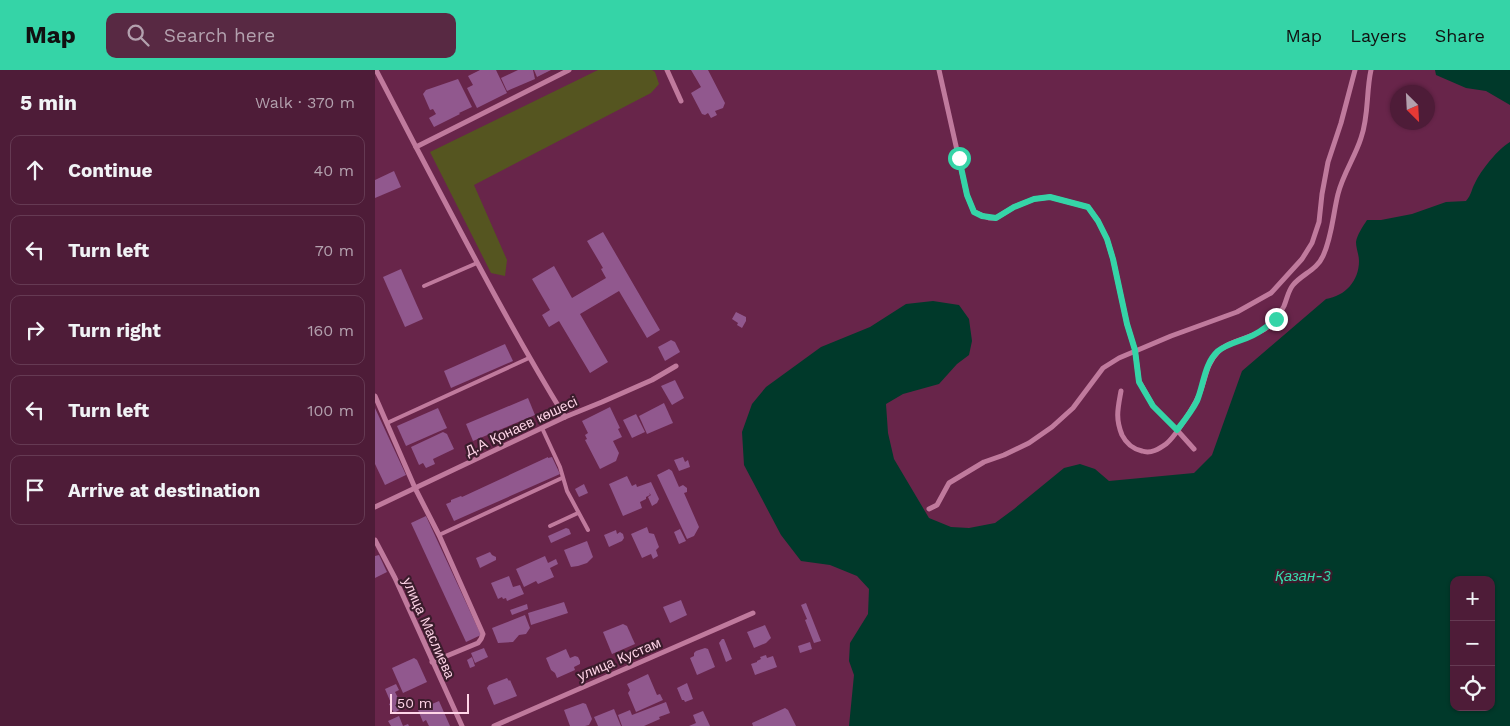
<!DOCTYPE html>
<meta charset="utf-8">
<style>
:root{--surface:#4e1c38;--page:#582943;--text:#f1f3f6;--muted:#b3a1ae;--line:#653a53;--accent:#35d4a7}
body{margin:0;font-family:"Work Sans",sans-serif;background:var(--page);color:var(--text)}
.controls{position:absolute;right:15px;bottom:15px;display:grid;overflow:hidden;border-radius:10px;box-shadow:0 1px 4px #0004}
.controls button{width:45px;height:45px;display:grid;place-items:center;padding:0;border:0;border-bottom:1px solid var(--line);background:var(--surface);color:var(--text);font:25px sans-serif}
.compass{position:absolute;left:1015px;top:15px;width:45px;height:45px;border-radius:50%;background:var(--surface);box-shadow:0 1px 4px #0004;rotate:156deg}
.scale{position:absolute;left:15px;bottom:12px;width:79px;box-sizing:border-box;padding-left:5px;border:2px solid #ffd5e8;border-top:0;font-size:14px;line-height:18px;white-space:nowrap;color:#ffd5e8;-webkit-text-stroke:4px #3b1c2c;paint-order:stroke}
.stop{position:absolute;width:15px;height:15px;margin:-11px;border:4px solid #35d4a7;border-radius:50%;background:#fff}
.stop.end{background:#35d4a7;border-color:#fff;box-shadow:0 1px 5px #0008}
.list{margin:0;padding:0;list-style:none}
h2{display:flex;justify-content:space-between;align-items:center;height:65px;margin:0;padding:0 20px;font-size:21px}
h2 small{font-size:16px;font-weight:400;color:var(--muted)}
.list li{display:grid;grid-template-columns:32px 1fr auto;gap:15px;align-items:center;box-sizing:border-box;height:70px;margin:0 10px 10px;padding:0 10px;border:1px solid var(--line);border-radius:10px}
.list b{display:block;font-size:19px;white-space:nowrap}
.list em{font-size:16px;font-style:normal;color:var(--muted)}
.icon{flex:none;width:28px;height:28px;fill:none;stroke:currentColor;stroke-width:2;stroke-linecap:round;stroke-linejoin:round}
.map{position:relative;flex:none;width:1135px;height:656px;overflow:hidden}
header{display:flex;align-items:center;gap:30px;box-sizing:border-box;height:70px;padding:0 25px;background:var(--accent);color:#111}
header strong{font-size:24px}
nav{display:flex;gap:28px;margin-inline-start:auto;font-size:18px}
.search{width:350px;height:45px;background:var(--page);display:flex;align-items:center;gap:12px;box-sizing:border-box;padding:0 18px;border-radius:10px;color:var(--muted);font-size:19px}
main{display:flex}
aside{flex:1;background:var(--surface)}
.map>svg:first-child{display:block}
</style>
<header>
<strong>Map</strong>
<div class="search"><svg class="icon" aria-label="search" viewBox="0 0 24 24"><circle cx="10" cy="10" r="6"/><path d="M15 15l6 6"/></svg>Search here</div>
<nav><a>Map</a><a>Layers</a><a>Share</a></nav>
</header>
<main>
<aside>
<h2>5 min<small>Walk · 370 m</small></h2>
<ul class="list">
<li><svg class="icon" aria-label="ahead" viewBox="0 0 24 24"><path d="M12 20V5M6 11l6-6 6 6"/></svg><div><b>Continue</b></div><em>40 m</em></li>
<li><svg class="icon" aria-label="left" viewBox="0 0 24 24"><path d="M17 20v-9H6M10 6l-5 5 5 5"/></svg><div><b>Turn left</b></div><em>70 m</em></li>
<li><svg class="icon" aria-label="right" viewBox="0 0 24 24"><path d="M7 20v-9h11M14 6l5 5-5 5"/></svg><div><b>Turn right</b></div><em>160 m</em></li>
<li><svg class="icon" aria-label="left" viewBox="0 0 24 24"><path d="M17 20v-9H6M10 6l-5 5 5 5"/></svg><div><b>Turn left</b></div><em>100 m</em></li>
<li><svg class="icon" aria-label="arrive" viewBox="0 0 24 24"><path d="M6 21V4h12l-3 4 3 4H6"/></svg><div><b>Arrive at destination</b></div></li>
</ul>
</aside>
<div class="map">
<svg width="1135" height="656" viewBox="0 0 1135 656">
<rect width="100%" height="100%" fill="#68254a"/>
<polygon fill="#555520" points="223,0 277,0 280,2 284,14 276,23 99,115 132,190 130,206 116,203 55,82"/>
<g fill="#00392a" fill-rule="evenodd">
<polygon points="1060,0 1135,0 1135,35 1111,21 1091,18 1061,5"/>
<path d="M 1135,72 L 1135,656 L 474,656 L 479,605 L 474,591 L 475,573 L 493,544 L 494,519 L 482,506 L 455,495 L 426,491 L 406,465 L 369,395 L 367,362 L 377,334 L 391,317 L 446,277 L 495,257 L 531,234 L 558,231 L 584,235 L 594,249 L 597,271 L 594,285 L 582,294 L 564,314 L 528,324 L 511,334 L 513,363 L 519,389 L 554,448 L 576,457 L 594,458 L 620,453 L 639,439 L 689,398 L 705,394 L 720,399 L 734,411 L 819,403 L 837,385 L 867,301 L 951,229 C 970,226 984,211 984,191 C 984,185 981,178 981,172 C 982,165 988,156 992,150 L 1006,150 L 1037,144 L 1071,132 L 1091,131 C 1097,124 1096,120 1100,113 C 1106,100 1123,79 1135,72 ZM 1079,510 L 1116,510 L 1116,637 L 1079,637 Z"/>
</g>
<g fill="#91588e">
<polygon points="105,0 121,0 132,23 102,38 92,18 98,15 93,6"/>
<polygon points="143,0 158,0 160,9 132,21 126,8"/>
<polygon points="159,0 176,0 162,7"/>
<polygon points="316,0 333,0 350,33 348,38 340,41 342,45 336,48 333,43 330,45 327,44 316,23 326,17"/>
<polygon points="83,9 97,37 84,43 85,44 59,57 54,48 61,44 58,39 55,40 48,24 51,20"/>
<polygon points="19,101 26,117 0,128 0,110"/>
<polygon points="228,162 285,260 272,268 244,221 205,244 233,292 215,303 184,251 174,257 167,245 175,240 157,209 179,196 197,228 231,208 226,199 228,198 212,171"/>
<polygon points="26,199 48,249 30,257 8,207"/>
<polygon points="361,242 371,247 371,251 367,258 362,255 363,253 357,249"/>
<polygon points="296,270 300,272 305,282 290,291 283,277"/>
<polygon points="130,274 138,291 76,318 69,301"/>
<polygon points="300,310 309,328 297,335 286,316"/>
<polygon points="153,328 160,345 98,371 91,354"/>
<polygon points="289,333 298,353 272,364 264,346"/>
<polygon points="235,337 245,358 243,359 247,367 238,371 244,383 241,391 225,399 210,370 212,369 210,365 213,363 207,351"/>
<polygon points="0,338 31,405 10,415 0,394"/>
<polygon points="63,338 72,358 31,376 22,356"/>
<polygon points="261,344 270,362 257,368 248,350"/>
<polygon points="68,362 72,364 79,379 58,389 60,394 51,398 48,393 44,395 36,377"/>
<polygon points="173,387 173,388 177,387 185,404 79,451 71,434 76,432 76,430 86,426 87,427"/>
<polygon points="308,387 310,392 313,390 315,397 304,401 299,390"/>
<polygon points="294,399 297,401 304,417 308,415 312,418 312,422 309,423 324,457 319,466 312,469 282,405"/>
<polygon points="252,406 257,416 261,414 262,417 276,412 284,429 282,433 277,436 273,427 276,425 274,423 275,425 271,427 271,429 265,432 267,438 248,446 234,414"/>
<polygon points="209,414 213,423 204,427 200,419"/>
<polygon points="51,446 106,565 91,572 36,453"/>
<polygon points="272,457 274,463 279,464 284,477 281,480 283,486 278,489 276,484 267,488 256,464"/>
<polygon points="191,458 194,459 196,464 176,473 173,466"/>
<polygon points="305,459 311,471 304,474 299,462"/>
<polygon points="241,460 242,464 245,462 248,464 249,468 247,471 234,477 229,465"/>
<polygon points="212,471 218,487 212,493 203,496 196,497 189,480"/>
<polygon points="115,482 117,485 121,487 121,490 105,498 101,488"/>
<polygon points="4,485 12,502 0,508 0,486"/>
<polygon points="170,486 173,493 181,489 183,494 175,498 179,507 163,514 161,511 149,517 141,499"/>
<polygon points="134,506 138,517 145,515 149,524 132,531 131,528 128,529 127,527 123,529 116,513"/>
<polygon points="306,530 312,545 295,553 288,537"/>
<polygon points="189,532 193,543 156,555 153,543"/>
<polygon points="431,533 446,571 439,573 430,550 432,549 426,535"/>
<polygon points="152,534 153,539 137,545 135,540"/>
<polygon points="150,545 155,558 151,564 144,565 138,572 123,573 117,558"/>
<polygon points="248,554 252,556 260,574 237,584 228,562"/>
<polygon points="390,555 396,568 391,573 379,578 372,562"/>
<polygon points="347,569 349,569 357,589 351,592 344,573"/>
<polygon points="435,572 437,579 425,583 423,576"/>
<polygon points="109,578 113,587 100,593 96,583"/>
<polygon points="330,578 333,579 340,597 322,605 315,588 319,586 319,583 321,581"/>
<polygon points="191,579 195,588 200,586 203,587 205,591 205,594 199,597 200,600 182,608 180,603 176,600 171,588"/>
<polygon points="391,585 392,588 398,586 402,597 380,605 376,594 382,592 382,591 386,589 385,587"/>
<polygon points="97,587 100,596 95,598 92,590"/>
<polygon points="39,588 42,590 52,612 28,623 17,598"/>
<polygon points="273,604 282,625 285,624 288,630 261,642 253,623 255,620 252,614"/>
<polygon points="132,608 134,611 135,610 142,626 119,635 112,618 114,615"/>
<polygon points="312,613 318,629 310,632 309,630 307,630 302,618"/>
<polygon points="21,614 24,620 20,622 28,638 19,643 14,634 16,633 10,619"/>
<polygon points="64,631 75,656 54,656 51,650 48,652 43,640"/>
<polygon points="291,632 295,643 284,647 285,649 269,656 247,656 243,645 255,640 257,645"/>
<polygon points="208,633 211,634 217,649 214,655 210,656 195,656 189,640"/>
<polygon points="410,638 413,640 421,656 378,656 377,653"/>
<polygon points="239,639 246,656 223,656 219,647"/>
<polygon points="328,641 335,656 314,656 321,653 318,645"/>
<polygon points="24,646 28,656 33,654 34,656 16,656 13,651"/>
</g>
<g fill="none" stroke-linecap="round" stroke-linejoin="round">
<g stroke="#c07a9d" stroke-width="4">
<polyline points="49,216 102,193"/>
<polyline points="12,353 154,288"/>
<polyline points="167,358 185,397 192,421 213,460"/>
<polyline points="175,456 203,443"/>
<polyline points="64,465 187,408"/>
</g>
<g stroke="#c07a9d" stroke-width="5">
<polyline points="1,0 41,77"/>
<polyline points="292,0 306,31"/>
<polyline points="564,0 592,125 599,142 614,148 621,148 639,137 659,129 675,127 713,137 723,151 732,169 738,189 752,254 760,280 764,311 778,336 802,360 819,379"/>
<path d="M 746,321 C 743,338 740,348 747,365 C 751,373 758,379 767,381 C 776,384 784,379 791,374 C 801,366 822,332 826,320 C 831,306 832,293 843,282 C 853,271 876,268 890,259 C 898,254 905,244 909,236 C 912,229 913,221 918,215 C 927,204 942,200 948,186 C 957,167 958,144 963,124 C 968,104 980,87 986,68 C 994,46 991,22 996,0"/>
<polyline points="0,326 40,418 64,465 108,564 106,569 103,573 57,592"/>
<path d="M 190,347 C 136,259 89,168 41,77 L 194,0"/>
<polyline points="0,437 190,347 227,332 277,310 301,296"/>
<polyline points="554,439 562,435 574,413 609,392 629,385 654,373 677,357 698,338 728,298 744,288 796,266 862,242 896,223 927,189 937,173 944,152 947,124 953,92 966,53 980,0"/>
<polyline points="0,470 20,508 87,656"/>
<polyline points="119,656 378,543"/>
</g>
</g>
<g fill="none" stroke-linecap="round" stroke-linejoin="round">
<path stroke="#35d4a7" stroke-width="6" d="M 584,88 L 592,125 L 599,142 L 607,146 L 621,148 L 639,137 L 659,129 L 675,127 L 713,137 L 723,151 L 732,169 L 738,189 L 752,254 L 760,280 L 764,312 L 778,336 L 802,360 C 809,351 817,341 822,331 C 829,314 829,294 843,281 C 852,274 862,272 872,268 C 883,264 892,257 901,249"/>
</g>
<g text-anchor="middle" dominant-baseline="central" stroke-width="4.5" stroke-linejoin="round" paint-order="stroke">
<g font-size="14" fill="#ffd5e8" stroke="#3b1c2c">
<text transform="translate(146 356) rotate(-25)">Д.А Қонаев көшесі</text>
<text transform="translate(54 558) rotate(66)">улица Маслиева</text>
<text transform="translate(244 589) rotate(-23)">улица Кустам</text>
</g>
<g font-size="15" font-style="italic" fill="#34dcad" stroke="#3b1c2c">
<text x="928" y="506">Қазан-3</text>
</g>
</g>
</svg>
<div class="controls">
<button>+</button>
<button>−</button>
<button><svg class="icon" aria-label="locate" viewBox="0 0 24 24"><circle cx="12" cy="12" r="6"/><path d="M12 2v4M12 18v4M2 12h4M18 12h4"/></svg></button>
</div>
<svg class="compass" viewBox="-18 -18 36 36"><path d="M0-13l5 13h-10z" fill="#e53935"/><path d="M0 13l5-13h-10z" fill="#b3a1ae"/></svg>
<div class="scale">50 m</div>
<div class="stop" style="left:584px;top:88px"></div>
<div class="stop end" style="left:901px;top:249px"></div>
</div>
</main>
